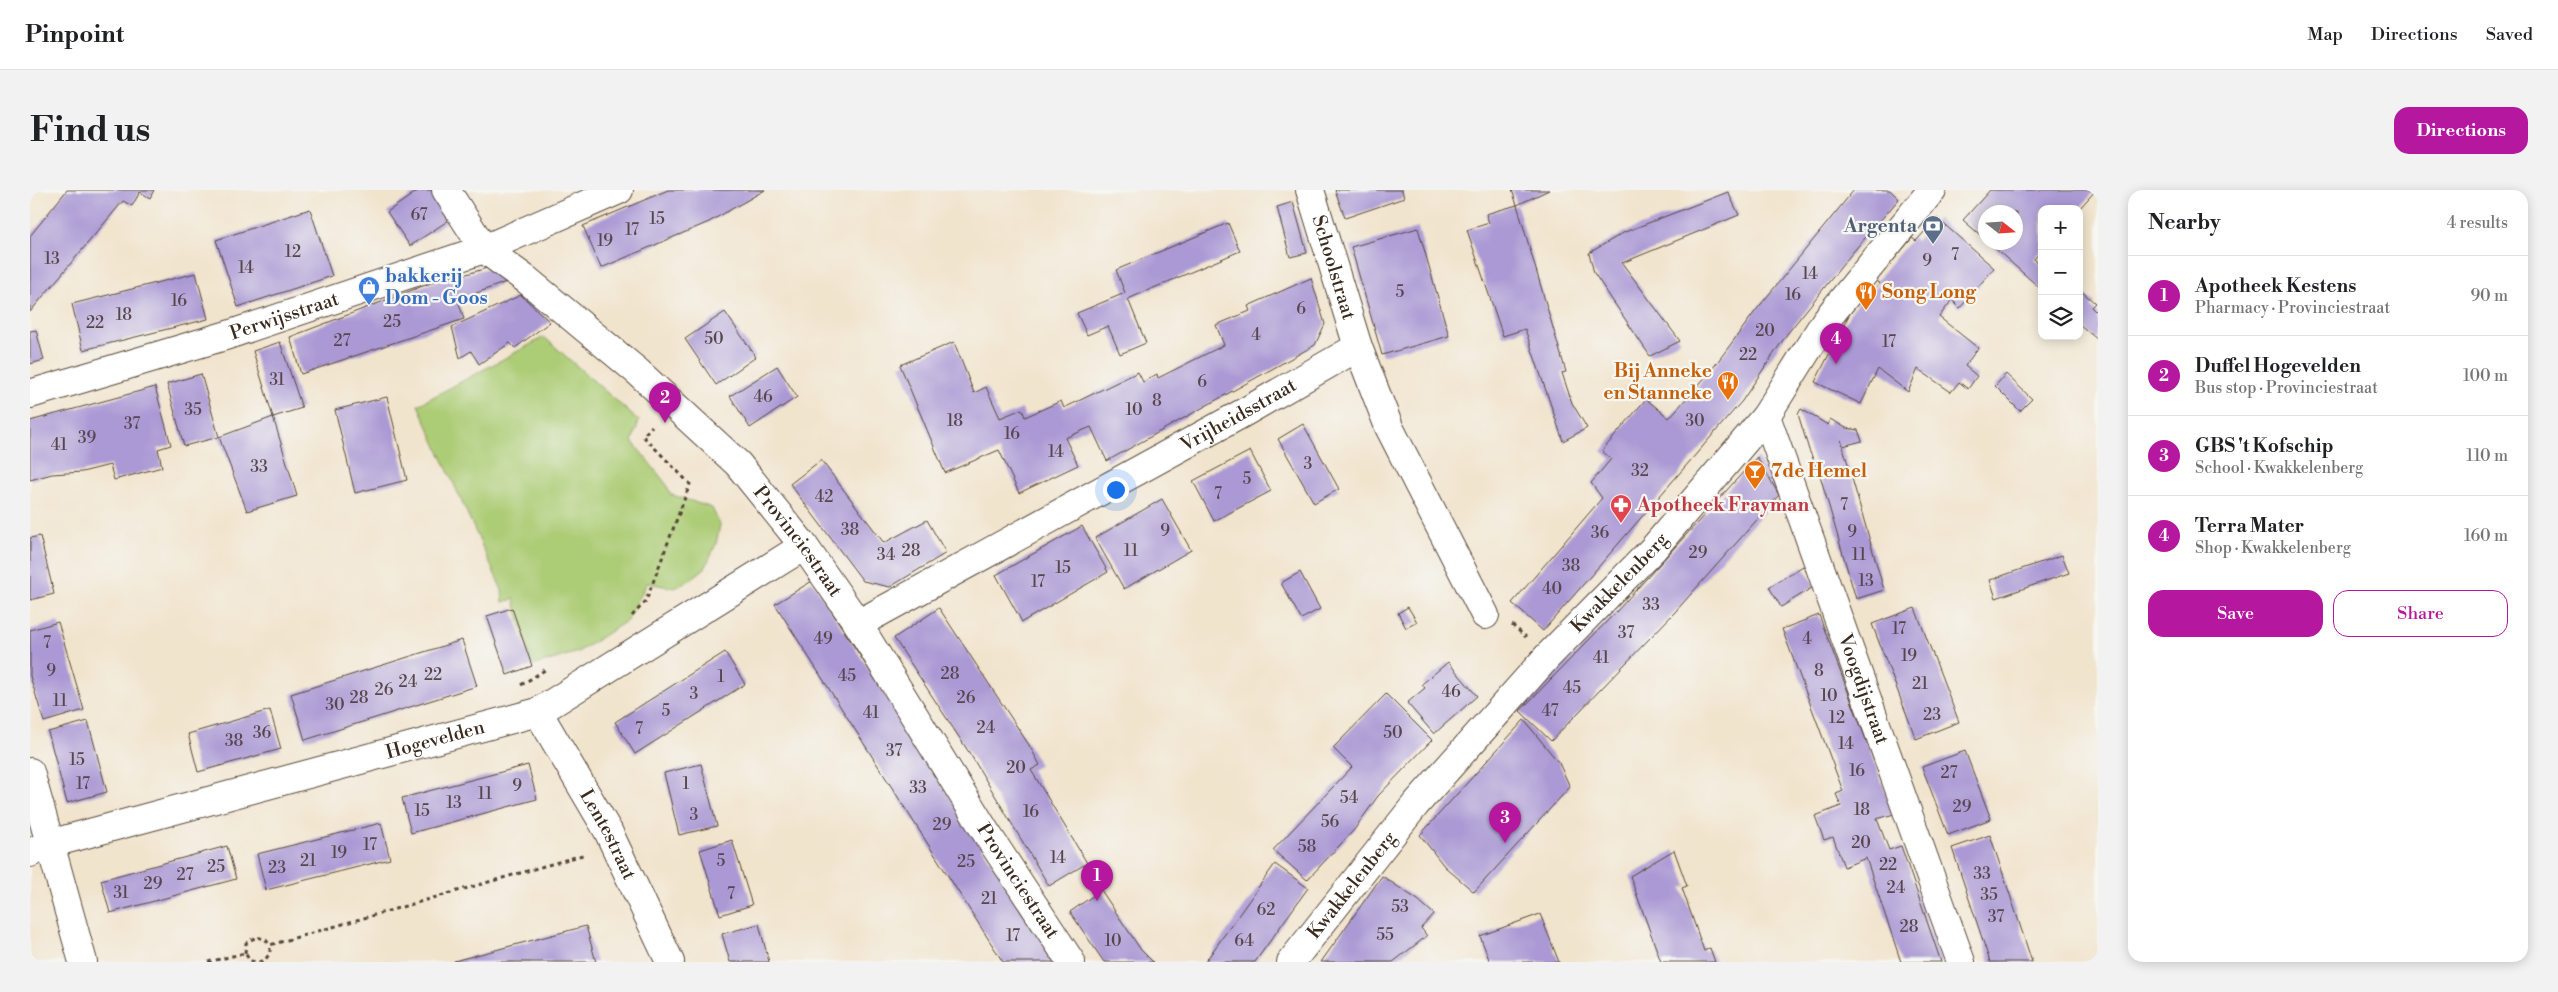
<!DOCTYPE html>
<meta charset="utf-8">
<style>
:root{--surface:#fff;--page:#f2f2f2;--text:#202124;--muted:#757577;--line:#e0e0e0;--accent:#b5179e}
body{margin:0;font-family:"Libre Bodoni",serif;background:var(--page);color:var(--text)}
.controls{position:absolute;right:15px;top:15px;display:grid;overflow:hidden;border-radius:10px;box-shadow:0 2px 12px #0003}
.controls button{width:45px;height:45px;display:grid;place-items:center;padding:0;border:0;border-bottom:1px solid var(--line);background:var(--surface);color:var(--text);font:25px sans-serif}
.compass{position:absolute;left:1948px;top:15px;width:45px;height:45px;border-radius:50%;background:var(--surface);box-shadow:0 2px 12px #0003;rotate:107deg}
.you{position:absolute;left:1085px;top:299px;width:18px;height:18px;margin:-12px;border:4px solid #fff;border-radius:50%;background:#1a73e8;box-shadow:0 0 0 8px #1a73e833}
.badge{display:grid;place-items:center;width:32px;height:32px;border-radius:50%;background:var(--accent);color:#fff;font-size:16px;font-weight:700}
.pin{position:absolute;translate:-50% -41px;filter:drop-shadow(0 1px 2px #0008)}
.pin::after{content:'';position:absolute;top:26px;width:18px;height:15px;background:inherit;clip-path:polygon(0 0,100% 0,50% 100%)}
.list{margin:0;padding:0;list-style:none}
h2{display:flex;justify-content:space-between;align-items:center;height:65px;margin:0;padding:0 20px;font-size:21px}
h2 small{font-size:16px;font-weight:400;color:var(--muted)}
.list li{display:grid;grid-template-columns:32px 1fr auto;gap:15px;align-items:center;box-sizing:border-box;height:80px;padding:0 20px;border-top:1px solid var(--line)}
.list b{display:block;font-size:19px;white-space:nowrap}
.list p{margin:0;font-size:16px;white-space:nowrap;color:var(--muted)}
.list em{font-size:16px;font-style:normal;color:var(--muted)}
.actions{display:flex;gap:10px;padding:15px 20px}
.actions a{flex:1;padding:11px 0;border:1px solid var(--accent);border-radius:15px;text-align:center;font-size:18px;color:var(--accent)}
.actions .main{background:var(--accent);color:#fff}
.icon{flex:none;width:28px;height:28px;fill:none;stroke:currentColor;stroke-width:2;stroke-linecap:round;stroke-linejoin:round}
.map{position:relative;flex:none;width:2068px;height:772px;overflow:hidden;border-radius:15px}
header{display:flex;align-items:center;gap:30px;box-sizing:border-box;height:70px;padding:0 25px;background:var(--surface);border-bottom:1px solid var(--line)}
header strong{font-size:24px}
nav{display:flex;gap:28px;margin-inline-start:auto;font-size:18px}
.intro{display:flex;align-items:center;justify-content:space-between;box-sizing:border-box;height:120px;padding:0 30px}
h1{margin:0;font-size:35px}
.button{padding:12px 22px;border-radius:15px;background:var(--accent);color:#fff;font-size:18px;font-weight:700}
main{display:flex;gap:30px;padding:0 30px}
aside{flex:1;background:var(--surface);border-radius:15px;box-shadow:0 2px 12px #0003}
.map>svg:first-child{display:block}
</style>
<header>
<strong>Pinpoint</strong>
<nav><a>Map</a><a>Directions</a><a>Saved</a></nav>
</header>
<div class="intro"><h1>Find us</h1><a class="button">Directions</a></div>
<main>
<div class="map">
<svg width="2068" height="772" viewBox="0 0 2068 772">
<rect width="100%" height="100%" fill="#f6f6f2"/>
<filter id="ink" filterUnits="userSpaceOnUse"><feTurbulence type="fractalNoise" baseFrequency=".02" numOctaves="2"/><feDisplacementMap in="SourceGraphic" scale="10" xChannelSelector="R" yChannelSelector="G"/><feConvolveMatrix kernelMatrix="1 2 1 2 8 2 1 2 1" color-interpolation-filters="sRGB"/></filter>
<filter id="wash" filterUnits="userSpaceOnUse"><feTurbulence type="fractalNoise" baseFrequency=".0096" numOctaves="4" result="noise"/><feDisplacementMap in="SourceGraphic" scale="20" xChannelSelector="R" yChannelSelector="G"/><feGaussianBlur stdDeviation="1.12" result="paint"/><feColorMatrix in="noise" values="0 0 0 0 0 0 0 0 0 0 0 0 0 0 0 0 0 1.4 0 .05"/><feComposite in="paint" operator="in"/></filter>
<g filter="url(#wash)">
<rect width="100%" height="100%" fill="#f1e4cd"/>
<polygon fill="#accc74" stroke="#747b49" points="514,147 609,231 602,251 637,295 640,304 682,318 690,335 686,354 675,378 660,390 645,398 617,393 598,430 548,462 502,476 484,409 473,412 472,400 388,215"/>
<g id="blocks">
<g fill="#aa99d4">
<polygon points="37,0 124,0 120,8 110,2 102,16 93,11 0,122 0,46"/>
<polygon points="389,0 404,0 422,28 380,56 357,22"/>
<polygon points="638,0 735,0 679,32 571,78 553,36"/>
<polygon points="1305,0 1372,0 1374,8 1315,28"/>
<polygon points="1482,0 1519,0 1487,15"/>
<polygon points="1824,0 1860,0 1869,9 1823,62 1757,144 1712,211 1513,441 1482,413 1572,308 1561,293 1581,269 1572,261 1616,209 1639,228 1680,182 1727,119"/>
<polygon points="1960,0 2066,0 2049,19 2012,19 2012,60 2004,69 2012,76 2012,100 1958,52 1986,52 1986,22 1956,22 1956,50 1933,30"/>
<polygon points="1698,2 1709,25 1592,73 1650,151 1620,166 1564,83 1559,63 1595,42"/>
<polygon points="1263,12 1277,63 1260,67 1247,17"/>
<polygon points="1487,15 1536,182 1532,183 1542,213 1557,238 1533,251 1495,139 1473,146 1437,40 1459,33 1456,24"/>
<polygon points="280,19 302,86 208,117 186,50"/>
<polygon points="1907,28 1964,78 1930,118 1922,110 1909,127 1948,158 1935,176 1947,186 1938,199 1929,192 1921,202 1888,179 1878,202 1848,179 1831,214 1785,192 1820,123 1831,109 1835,112 1850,93 1846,91 1882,48 1886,51"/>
<polygon points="1198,33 1210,61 1098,109 1116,153 1090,164 1078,136 1057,145 1047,123 1095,103 1086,80"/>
<polygon points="1388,38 1419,146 1352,165 1321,57"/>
<polygon points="457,78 476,92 428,110 434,129 271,184 260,147 419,86 420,89"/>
<polygon points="166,83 178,129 53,160 42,114"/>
<polygon points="1281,88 1295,134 1285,155 1077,271 1061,237 1035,248 1048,275 989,303 969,260 915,283 870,175 924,152 944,203 956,197 970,228 992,219 995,227 1031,211 1034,218 1108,182 1113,192 1127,184 1128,188 1194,155 1186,135 1220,121 1218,116"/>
<polygon points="2049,99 2065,113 2061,117 2068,124 2068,150 2049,134"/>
<polygon points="491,105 520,132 485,158 480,153 449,174 441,161 430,168 422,137"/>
<polygon points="695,122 726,167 686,195 655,149"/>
<polygon points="6,140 14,170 0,174 0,141"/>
<polygon points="250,152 272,218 243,227 223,161"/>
<polygon points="747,176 767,207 720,238 700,206"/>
<polygon points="171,184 189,247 154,256 137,194"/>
<polygon points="1976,184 2002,209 1990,221 1965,196"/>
<polygon points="125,197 141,255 128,259 132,277 84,290 80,275 52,282 22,284 0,290 0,231"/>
<polygon points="357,207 377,290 325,303 305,220"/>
<polygon points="1771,219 1798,235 1800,229 1816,238 1828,240 1832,251 1813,256 1811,250 1854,400 1826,409 1789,282 1779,260 1768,224"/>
<polygon points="243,227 267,306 217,321 189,247"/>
<polygon points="1273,234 1309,299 1284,313 1248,249"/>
<polygon points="1220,261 1241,301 1184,331 1163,291"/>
<polygon points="1727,267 1749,305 1645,422 1521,551 1490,521 1586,422"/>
<polygon points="791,270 854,353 897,330 916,363 860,397 833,391 760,294"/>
<polygon points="1132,309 1161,360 1094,399 1065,348"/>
<polygon points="1052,336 1078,382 992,432 966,385"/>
<polygon points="10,346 24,404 0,410 0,348"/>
<polygon points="2032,365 2039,383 1966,408 1960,390"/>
<polygon points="1773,376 1785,396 1751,417 1739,397"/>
<polygon points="1270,382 1290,419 1271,429 1251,393"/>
<polygon points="782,391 877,539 1025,772 973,772 745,414"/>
<polygon points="1378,417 1387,432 1376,438 1368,423"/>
<polygon points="482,418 502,476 477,485 457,426"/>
<polygon points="909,418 999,555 1010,575 1001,580 1057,673 1019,696 942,567 864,448"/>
<polygon points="1885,418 1929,532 1886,549 1842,434"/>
<polygon points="1789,425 1864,624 1847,629 1859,660 1871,656 1911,772 1871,772 1836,668 1814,677 1803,647 1794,650 1785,626 1811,616 1806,604 1813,601 1752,439"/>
<polygon points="28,432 54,520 14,532 0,486 0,440"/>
<polygon points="432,450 447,496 275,550 261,504"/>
<polygon points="695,462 715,494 605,564 585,532"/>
<polygon points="1418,472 1447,506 1404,544 1377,513 1395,498 1392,494"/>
<polygon points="1356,504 1402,550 1348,606 1324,640 1277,690 1243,660 1322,577 1303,558"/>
<polygon points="240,520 251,559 168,582 158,544"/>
<polygon points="1494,530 1529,573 1540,597 1444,702 1414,676 1390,645"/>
<polygon points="58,531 77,602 37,613 18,542"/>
<polygon points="1935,561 1961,629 1918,645 1892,577"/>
<polygon points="671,574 687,636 649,645 634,583"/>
<polygon points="498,575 507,609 381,643 372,608"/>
<polygon points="351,633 360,669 236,700 227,664"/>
<polygon points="1960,645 1989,732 2002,772 1960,772 1922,658"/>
<polygon points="702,650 722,715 690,725 670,660"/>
<polygon points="197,656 206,689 80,723 71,690"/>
<polygon points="1644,660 1657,696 1652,698 1674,761 1680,758 1685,772 1631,772 1600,686"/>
<polygon points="1245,674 1278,698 1225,772 1175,772"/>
<polygon points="1352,686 1388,710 1404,724 1391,738 1397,746 1363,772 1291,772"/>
<polygon points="1071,700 1111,760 1123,772 1074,772 1040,722"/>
<polygon points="1510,724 1529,772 1460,772 1450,746"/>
<polygon points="729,734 739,772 700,772 692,744"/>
<polygon points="556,736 566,772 424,772 424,771"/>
</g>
</g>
</g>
<g filter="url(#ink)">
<use href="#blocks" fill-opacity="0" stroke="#564638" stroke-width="1"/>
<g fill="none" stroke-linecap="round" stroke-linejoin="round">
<g stroke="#564638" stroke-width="30">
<g id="minor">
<path id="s1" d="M 416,0 L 454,59 L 497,90 L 608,182 L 708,274 L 774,356 L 828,434 L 957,644 L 1041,772"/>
<path id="s2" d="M 1280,0 L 1328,157"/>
<path id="s3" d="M 0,204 L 198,145 L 454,59 L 589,0"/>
<path id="s4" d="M 1736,226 L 1931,772"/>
<path id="s5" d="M 828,434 L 1213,223 L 1328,157 L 1359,237 L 1455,425"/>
<path id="s6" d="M 508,522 L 578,641 L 640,772"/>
<polyline points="0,582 53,772"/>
<path id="s7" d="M 0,663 L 19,654 L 508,522 L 774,356"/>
<path id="s8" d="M 1261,772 L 1386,614 L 1517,467 L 1623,359 L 1736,226 L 1796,130 L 1902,0"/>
</g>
</g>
<g stroke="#564638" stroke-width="3" stroke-dasharray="4 4" stroke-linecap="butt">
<polyline points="602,426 616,411 660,294 613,246 622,236"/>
<polyline points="1482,435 1496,447"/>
<polyline points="491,495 518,478"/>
<polyline points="215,763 216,753 226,747 235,749 240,755 556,664"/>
<polyline points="178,772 215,763 220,771 229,772"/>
<polyline points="229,772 235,770 240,763 240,755"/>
</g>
<use href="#minor" stroke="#fff" stroke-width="28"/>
</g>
</g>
<defs>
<g id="bank-pin" transform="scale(1.125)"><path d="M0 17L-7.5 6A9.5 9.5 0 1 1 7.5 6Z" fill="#5c6f8a" stroke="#f6f6f2"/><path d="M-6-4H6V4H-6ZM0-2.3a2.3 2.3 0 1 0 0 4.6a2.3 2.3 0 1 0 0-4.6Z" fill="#fff"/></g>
<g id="shop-pin" transform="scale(1.125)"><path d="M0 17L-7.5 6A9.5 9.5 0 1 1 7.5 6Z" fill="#3f7fe0" stroke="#f6f6f2"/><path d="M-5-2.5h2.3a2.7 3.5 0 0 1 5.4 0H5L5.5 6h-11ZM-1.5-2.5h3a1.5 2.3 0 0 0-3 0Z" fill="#fff"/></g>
<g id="restaurant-pin" transform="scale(1.125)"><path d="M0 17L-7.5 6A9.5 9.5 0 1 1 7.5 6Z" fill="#e8710a" stroke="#f6f6f2"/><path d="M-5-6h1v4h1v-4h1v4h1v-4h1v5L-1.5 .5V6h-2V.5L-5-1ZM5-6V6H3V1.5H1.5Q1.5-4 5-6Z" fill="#fff"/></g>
<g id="bar-pin" transform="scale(1.125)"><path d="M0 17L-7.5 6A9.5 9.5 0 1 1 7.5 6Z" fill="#e8710a" stroke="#f6f6f2"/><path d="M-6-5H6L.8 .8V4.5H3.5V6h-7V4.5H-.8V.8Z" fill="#fff"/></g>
<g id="pharmacy-pin" transform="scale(1.125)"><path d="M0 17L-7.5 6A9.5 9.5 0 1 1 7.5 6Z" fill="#e0444e" stroke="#f6f6f2"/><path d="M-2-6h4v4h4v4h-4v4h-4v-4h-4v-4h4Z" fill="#fff"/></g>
</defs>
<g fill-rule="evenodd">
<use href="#bank-pin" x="1903" y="36"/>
<use href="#shop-pin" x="339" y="97"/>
<use href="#restaurant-pin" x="1836" y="102"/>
<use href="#restaurant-pin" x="1698" y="192"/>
<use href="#bar-pin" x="1725" y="281"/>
<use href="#pharmacy-pin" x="1591" y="315"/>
</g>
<g text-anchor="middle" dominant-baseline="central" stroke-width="4.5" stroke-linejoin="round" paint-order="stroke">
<g font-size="16" fill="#57464c">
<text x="389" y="25">67</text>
<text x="627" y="29">15</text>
<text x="602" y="40">17</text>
<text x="575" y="51">19</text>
<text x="263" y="62">12</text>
<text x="1925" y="65">7</text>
<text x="22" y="69">13</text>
<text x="1897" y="71">9</text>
<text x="216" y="78">14</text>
<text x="1780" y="84">14</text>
<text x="1370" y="102">5</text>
<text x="1763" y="105">16</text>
<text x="149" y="111">16</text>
<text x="1271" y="119">6</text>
<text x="94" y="125">18</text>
<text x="362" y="132">25</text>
<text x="65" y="133">22</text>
<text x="1735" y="141">20</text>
<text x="1226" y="145">4</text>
<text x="684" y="149">50</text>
<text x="312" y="151">27</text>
<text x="1859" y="152">17</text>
<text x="1718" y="165">22</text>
<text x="247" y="190">31</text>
<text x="1172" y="192">6</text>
<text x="733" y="207">46</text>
<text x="1127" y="211">8</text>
<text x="163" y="220">35</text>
<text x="1104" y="220">10</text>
<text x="925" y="231">18</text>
<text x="1665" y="231">30</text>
<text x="102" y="234">37</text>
<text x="982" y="244">16</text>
<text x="57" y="248">39</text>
<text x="29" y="255">41</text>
<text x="1026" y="262">14</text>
<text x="1278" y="274">3</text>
<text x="229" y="277">33</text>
<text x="1610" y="281">32</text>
<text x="1217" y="289">5</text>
<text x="1188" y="304">7</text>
<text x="794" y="307">42</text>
<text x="1814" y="315">7</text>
<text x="820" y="340">38</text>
<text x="1135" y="341">9</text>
<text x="1822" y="342">9</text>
<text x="1570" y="343">36</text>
<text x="881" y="361">28</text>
<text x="1101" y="361">11</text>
<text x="1668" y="363">29</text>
<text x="856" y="365">34</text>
<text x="1829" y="365">11</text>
<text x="1541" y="376">38</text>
<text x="1033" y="378">15</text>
<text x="1836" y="391">13</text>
<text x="1008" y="392">17</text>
<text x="1522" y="399">40</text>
<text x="1621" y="415">33</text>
<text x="1869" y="439">17</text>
<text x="1596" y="443">37</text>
<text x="793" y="449">49</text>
<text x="1777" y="449">4</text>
<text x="17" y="453">7</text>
<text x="1879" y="466">19</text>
<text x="1571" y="468">41</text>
<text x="21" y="481">9</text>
<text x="1789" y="481">8</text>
<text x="920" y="484">28</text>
<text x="403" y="485">22</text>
<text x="817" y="486">45</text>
<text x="691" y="487">1</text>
<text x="378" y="492">24</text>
<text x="1890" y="494">21</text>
<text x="1542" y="498">45</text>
<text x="354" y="500">26</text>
<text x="1421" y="502">46</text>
<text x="664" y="504">3</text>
<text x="1799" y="506">10</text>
<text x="329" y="508">28</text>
<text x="936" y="508">26</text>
<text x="30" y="511">11</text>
<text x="305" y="515">30</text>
<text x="636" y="521">5</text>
<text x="1520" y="521">47</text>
<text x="841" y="523">41</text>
<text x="1902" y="525">23</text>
<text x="1807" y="528">12</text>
<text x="956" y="538">24</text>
<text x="609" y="539">7</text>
<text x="232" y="543">36</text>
<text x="1363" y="543">50</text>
<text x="204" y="551">38</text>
<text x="1816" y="554">14</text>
<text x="864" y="561">37</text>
<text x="47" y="570">15</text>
<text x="986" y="578">20</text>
<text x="1827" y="581">16</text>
<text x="1919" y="583">27</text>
<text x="53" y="594">17</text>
<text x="656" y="594">1</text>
<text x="487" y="596">9</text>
<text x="888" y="598">33</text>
<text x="455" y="604">11</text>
<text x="1319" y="608">54</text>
<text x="424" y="613">13</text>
<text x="1932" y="617">29</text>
<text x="1832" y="620">18</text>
<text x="392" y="621">15</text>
<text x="1001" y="622">16</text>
<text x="664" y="625">3</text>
<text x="1300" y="632">56</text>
<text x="912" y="635">29</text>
<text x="1831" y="653">20</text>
<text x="340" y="655">17</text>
<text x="1277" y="657">58</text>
<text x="309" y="663">19</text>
<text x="1028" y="668">14</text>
<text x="278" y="671">21</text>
<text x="691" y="671">5</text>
<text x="936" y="672">25</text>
<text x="1858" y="675">22</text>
<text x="186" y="677">25</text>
<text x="247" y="678">23</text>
<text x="1952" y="684">33</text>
<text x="155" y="685">27</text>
<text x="123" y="694">29</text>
<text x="1866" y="698">24</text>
<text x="91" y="703">31</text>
<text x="701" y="704">7</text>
<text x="1959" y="705">35</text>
<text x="959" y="709">21</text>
<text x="1370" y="717">53</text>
<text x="1236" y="720">62</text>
<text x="1966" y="727">37</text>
<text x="1879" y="737">28</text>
<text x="1355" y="745">55</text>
<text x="983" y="746">17</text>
<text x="1083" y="751">10</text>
<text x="1214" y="751">64</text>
</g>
<g font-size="19" font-weight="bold" fill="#4e5e75" stroke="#f6f6f2" text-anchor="end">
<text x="1887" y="36">Argenta</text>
</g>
<g font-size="19" fill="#3b2a1e" stroke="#f6f6f2">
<text stroke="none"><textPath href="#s2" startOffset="81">Schoolstraat</textPath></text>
<text stroke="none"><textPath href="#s3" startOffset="266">Perwijsstraat</textPath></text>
<text stroke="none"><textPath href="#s5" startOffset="434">Vrijheidsstraat</textPath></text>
<text stroke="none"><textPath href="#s1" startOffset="501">Provinciestraat</textPath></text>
<text stroke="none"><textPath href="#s8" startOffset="502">Kwakkelenberg</textPath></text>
<text stroke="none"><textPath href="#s4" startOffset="290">Voogdijstraat</textPath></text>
<text stroke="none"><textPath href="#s7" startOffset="421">Hogevelden</textPath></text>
<text stroke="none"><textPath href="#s6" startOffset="141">Lentestraat</textPath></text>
<text stroke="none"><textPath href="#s1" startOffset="906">Provinciestraat</textPath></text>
<text stroke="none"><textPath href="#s8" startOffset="98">Kwakkelenberg</textPath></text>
</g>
<g font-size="19" font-weight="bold" fill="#366cbe" stroke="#f6f6f2" text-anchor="start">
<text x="355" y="86">bakkerij<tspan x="355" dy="22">Dom - Goos</tspan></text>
</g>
<g font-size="19" font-weight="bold" fill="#c56008" stroke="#f6f6f2" text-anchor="start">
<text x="1852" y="102">Song Long</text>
<text x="1682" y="181" text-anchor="end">Bij Anneke<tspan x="1682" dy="22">en Stanneke</tspan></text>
<text x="1741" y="281">7de Hemel</text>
</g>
<g font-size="19" font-weight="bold" fill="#be3a42" stroke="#f6f6f2" text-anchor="start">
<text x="1607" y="315">Apotheek Frayman</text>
</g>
</g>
</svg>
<div class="controls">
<button>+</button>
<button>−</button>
<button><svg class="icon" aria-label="layers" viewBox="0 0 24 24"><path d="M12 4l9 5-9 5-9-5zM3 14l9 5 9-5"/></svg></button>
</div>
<svg class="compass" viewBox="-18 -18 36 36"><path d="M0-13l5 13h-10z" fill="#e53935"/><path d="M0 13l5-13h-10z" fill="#757577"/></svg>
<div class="you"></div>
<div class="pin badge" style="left:1067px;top:711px">1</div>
<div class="pin badge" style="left:635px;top:233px">2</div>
<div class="pin badge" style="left:1475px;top:653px">3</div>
<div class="pin badge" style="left:1806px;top:174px">4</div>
</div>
<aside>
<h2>Nearby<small>4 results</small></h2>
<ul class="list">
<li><span class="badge">1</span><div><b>Apotheek Kestens</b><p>Pharmacy · Provinciestraat</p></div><em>90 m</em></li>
<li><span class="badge">2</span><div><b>Duffel Hogevelden</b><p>Bus stop · Provinciestraat</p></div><em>100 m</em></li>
<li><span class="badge">3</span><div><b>GBS 't Kofschip</b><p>School · Kwakkelenberg</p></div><em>110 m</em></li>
<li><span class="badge">4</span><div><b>Terra Mater</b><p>Shop · Kwakkelenberg</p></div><em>160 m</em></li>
</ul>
<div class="actions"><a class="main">Save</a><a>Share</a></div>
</aside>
</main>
